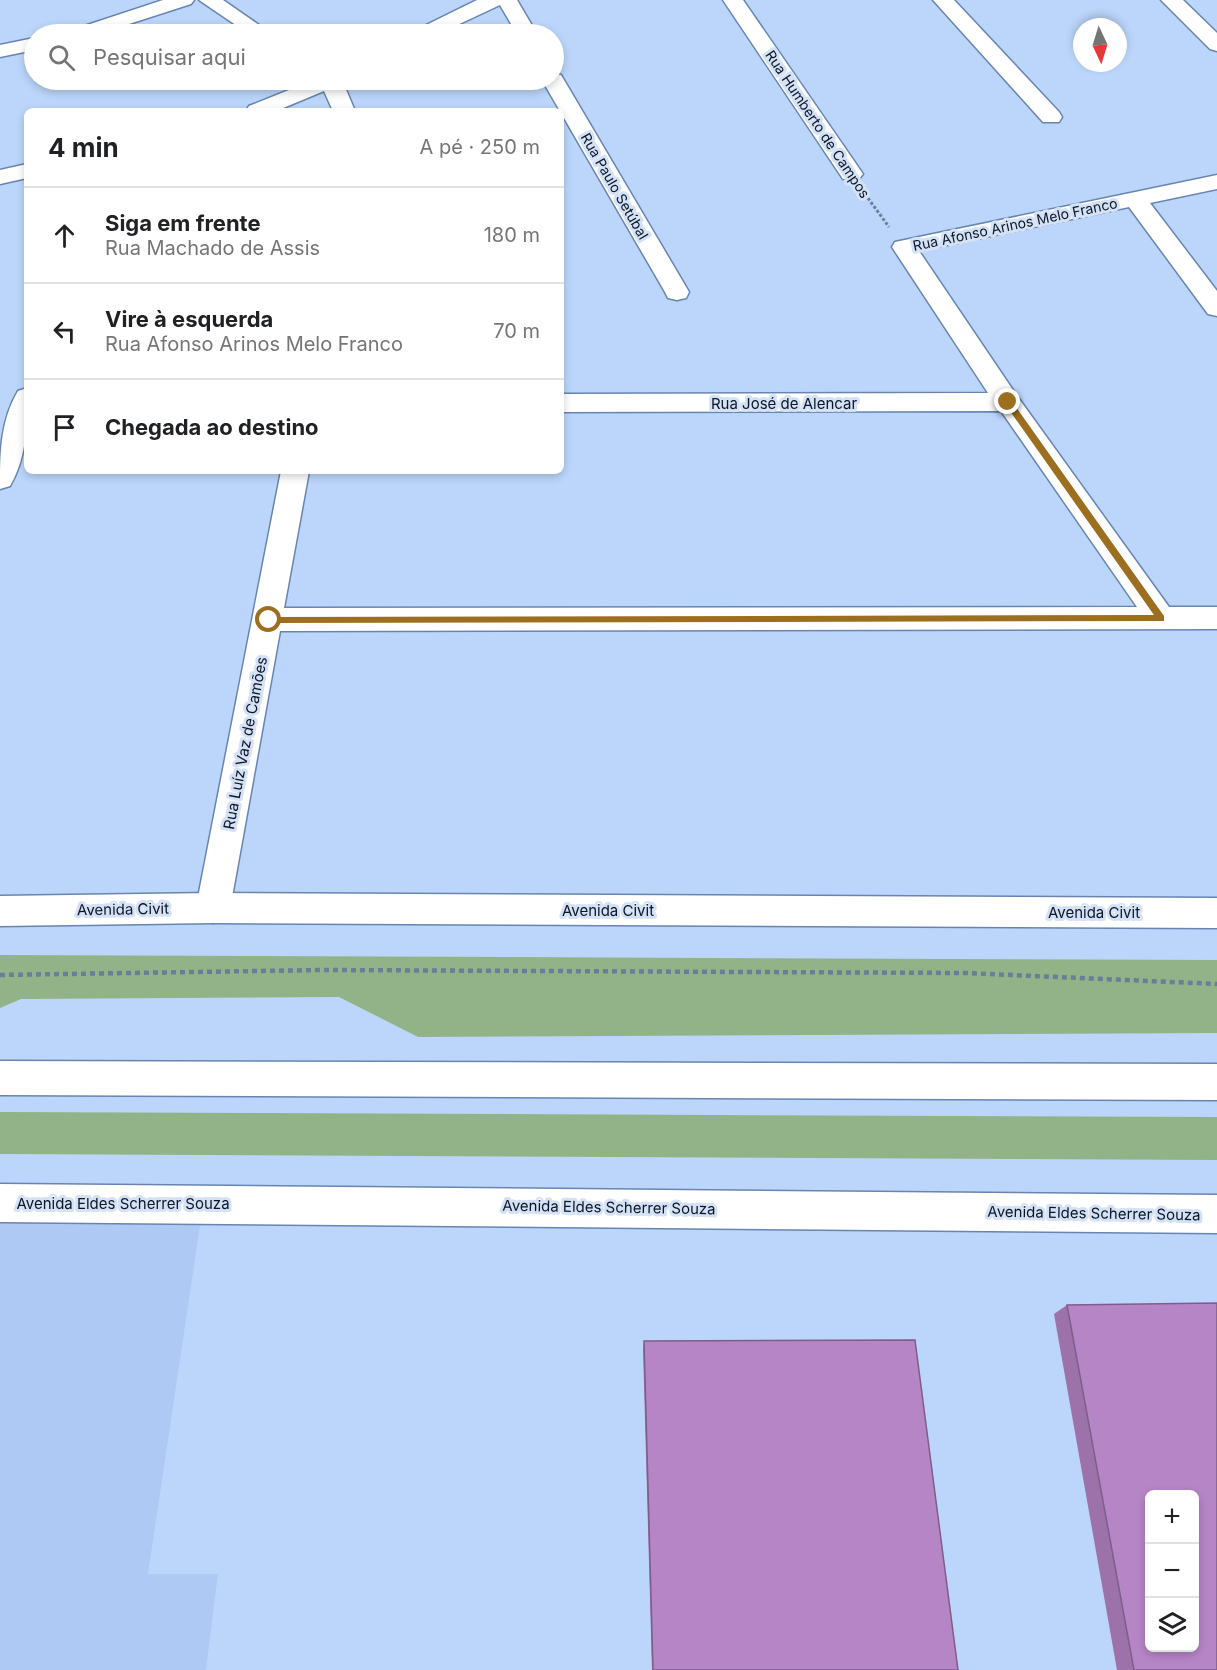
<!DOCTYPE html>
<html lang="pt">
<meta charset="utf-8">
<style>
:root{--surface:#fff;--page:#f6f6f6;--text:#202124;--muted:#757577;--line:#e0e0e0}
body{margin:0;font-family:Inter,sans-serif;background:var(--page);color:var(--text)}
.controls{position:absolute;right:18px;bottom:18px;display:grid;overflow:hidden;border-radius:9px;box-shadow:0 3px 9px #0003}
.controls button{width:54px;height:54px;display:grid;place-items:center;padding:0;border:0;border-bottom:2px solid var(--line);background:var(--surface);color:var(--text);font:30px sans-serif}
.compass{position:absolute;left:1073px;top:18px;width:54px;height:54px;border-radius:50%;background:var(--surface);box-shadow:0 3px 9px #0003;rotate:176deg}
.stop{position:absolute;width:18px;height:18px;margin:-14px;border:4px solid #9b6f1f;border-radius:50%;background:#fff}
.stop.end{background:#9b6f1f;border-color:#fff;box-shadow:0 2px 6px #0008}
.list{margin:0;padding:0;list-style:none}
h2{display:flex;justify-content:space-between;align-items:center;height:78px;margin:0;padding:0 24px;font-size:26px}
h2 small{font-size:20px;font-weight:400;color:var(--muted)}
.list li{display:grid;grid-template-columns:39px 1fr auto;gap:18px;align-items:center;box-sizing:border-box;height:96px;padding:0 24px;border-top:2px solid var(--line)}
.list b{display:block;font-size:22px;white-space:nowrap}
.list p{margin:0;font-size:20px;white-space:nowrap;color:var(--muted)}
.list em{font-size:20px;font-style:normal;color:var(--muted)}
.icon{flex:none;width:33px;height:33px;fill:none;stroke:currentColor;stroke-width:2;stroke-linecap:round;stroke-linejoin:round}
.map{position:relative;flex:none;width:1217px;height:1670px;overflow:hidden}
.search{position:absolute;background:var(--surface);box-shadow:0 3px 9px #0003;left:24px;top:24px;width:540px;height:66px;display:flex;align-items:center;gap:15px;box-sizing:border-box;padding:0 21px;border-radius:33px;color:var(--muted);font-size:22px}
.panel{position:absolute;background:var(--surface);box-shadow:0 3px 9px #0003;left:24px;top:108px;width:540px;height:366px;border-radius:9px}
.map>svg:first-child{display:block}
</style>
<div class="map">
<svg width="1217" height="1670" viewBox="0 0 1217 1670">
<rect width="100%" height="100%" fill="#bcd6fb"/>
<polygon fill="#aecaf4" points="201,1219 148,1574 218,1574 206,1670 0,1670 0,1222"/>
<g fill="#92b387">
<polygon points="0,955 1217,960 1217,1033 418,1037 339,997 21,999 0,1008"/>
<polygon points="0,1112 1217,1117 1217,1160 0,1154"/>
</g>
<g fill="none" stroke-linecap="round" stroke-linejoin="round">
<g stroke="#6785b0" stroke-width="3">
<g id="minor">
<polygon points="199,0 223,0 272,34 249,34"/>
<polygon points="477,0 517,0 537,34 517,34 500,5 438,34 413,34 416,30"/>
<polygon points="723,0 743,0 863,174 859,179 843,179"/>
<polygon points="933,0 954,0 1059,112 1062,117 1059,122 1043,122"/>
<polygon points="1161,0 1183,0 1217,33 1217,51 1210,49"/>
<polygon points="554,74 561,75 564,80 689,292 686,298 677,300 668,298 665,292 542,80 554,80"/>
<polygon points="314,80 342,80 355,111 333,111 324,91 276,111 246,111 249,106"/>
<polygon points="27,164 27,178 0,184 0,170"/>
<polygon points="1217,175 1217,189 1150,203 1217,291 1217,316 1208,314 1129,207 919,251 1017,396 1169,607 1217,607 1217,629 280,631 230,908 225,919 213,923 201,919 196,908 281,471 309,471 284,608 1137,607 1001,411 561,412 561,394 988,393 892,247 895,242"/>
<path d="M 27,388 C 27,422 28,455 10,486 L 0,489 C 0,455 0,421 18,391 Z"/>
</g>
</g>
<g stroke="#6785b0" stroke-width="3">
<g id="tertiary">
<polygon points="163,0 194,0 191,4 98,34 69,34 72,30"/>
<polygon points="34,38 34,50 0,57 0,45"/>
<polygon points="213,893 1217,898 1217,928 213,923 0,926 0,896"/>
</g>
</g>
<g stroke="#6785b0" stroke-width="3">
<g id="secondary">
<polygon points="0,1061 1217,1064 1217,1100 0,1095"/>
<polygon points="0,1184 1217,1195 1217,1233 0,1222"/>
</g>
</g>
<polyline stroke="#6a7d99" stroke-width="3" stroke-dasharray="3 2" stroke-linecap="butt" points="865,194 889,227"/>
<polyline stroke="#6a7d99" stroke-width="4.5" stroke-dasharray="5 4" stroke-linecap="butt" points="0,975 322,970 966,973 1217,984"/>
<use href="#minor" fill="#fff" fill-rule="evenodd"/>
<use href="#tertiary" fill="#fff" fill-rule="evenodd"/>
<use href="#secondary" fill="#fff" fill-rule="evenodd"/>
</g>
<g fill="#9d72aa">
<polygon points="1067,1305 1217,1670 1117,1670 1054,1314"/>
<polygon points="644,1341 958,1670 652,1670 643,1349"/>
</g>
<g fill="#b685c6" stroke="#7f5d8b" stroke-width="1.5" fill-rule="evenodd">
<path d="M 1217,1303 L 1217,1670 L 1134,1670 L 1067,1305 ZM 1149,1494 L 1194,1494 L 1194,1647 L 1149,1647 Z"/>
<polygon points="915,1340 958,1670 653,1670 644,1341"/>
</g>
<polygon fill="#9b6f1f" points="1005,400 1011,400 1164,616 1164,621 269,623 265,620 269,617 1154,615 1005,404"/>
<g text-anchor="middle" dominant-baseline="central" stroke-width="6" stroke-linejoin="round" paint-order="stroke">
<g font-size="14" fill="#0a1526" stroke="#d5e2f5">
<text transform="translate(818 124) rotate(56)">Rua Humberto de Campos</text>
<text transform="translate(615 186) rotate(60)">Rua Paulo Setúbal</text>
<text transform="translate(1015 224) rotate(-12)">Rua Afonso Arinos Melo Franco</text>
</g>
<g font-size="15" fill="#0a1526" stroke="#d5e2f5">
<text x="784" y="403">Rua José de Alencar</text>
<text transform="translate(245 743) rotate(-79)">Rua Luíz Vaz de Camões</text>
<text transform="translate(123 909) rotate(-1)">Avenida Civit</text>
<text x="608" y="910">Avenida Civit</text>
<text x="1094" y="912">Avenida Civit</text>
<text x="123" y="1203">Avenida Eldes Scherrer Souza</text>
<text transform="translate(609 1207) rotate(1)">Avenida Eldes Scherrer Souza</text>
<text transform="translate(1094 1213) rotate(1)">Avenida Eldes Scherrer Souza</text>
</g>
</g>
</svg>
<div class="controls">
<button>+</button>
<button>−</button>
<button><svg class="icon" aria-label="layers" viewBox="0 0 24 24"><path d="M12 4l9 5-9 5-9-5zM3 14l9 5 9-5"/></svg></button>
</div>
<svg class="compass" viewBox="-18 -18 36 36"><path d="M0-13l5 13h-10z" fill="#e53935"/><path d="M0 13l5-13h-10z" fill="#757577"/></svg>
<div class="stop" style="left:269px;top:620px"></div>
<div class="stop end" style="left:1008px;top:402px"></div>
<div class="search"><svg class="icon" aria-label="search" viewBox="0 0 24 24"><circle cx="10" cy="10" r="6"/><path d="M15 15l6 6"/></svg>Pesquisar aqui</div>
<section class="panel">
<h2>4 min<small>A pé · 250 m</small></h2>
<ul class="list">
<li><svg class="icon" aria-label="ahead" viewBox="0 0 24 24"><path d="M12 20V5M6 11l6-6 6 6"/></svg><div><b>Siga em frente</b><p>Rua Machado de Assis</p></div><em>180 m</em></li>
<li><svg class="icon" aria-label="left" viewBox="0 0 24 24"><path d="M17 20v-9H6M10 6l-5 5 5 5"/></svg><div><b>Vire à esquerda</b><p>Rua Afonso Arinos Melo Franco</p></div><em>70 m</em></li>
<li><svg class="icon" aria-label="arrive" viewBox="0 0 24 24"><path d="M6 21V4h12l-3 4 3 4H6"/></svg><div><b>Chegada ao destino</b></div></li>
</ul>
</section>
</div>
